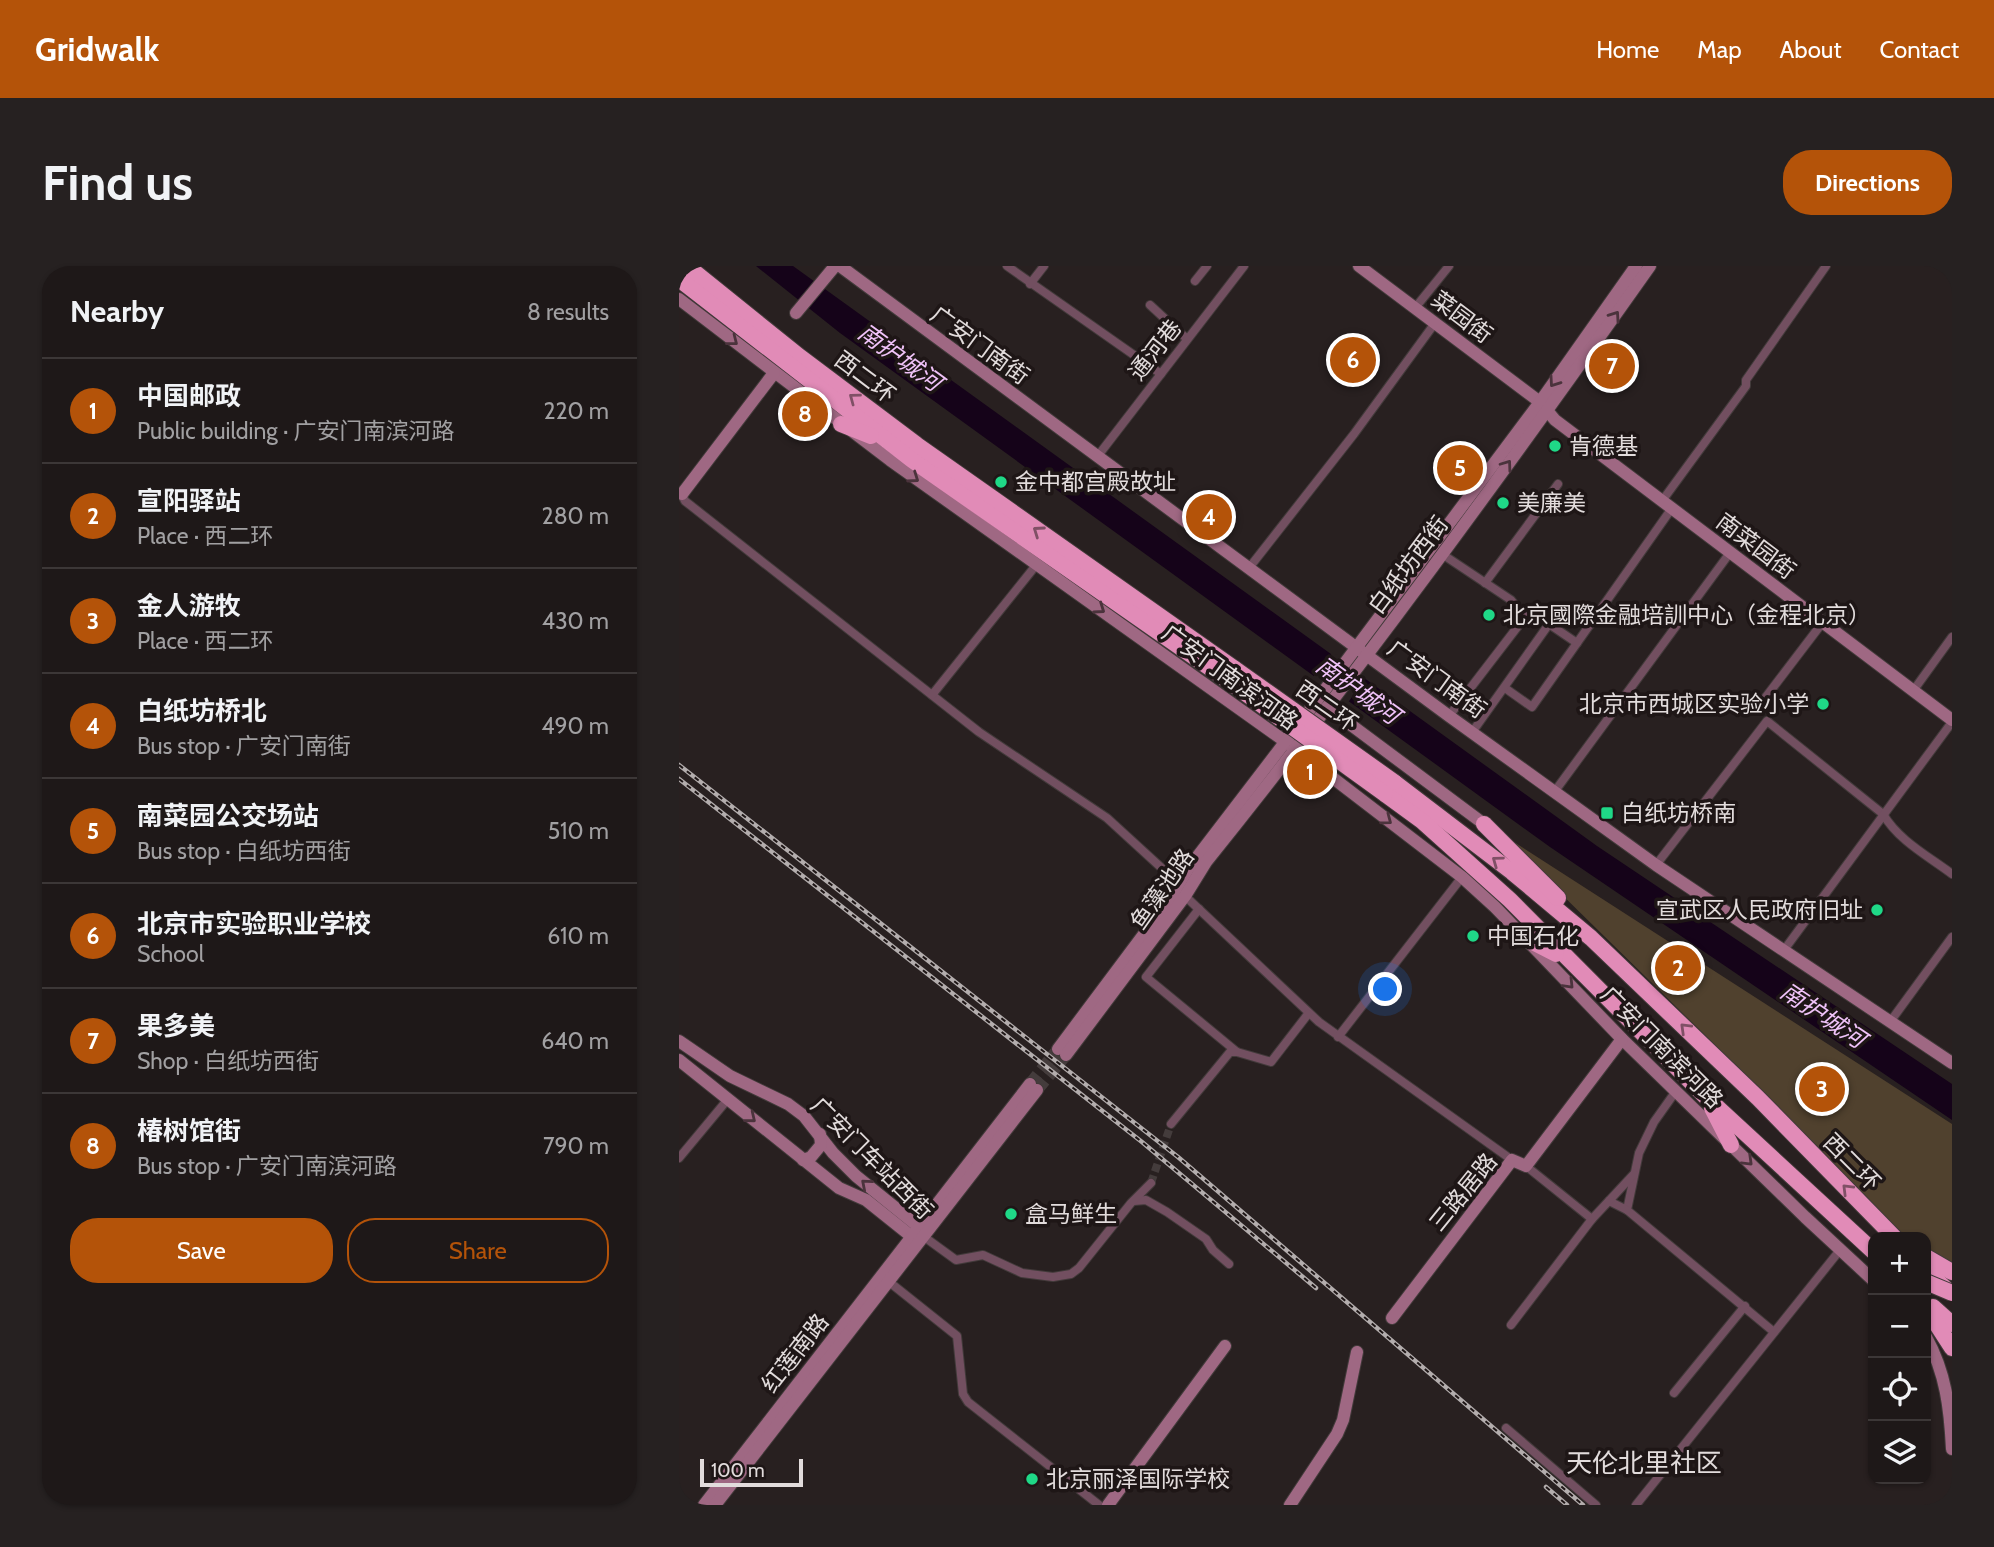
<!DOCTYPE html>
<meta charset="utf-8">
<style>
:root{--surface:#1e1818;--page:#262121;--text:#f1f3f6;--muted:#a1a0a2;--line:#3c3737;--accent:#b45309}
body{margin:0;font-family:Cabin,"Noto Sans SC",sans-serif;background:var(--page);color:var(--text)}
.controls{position:absolute;right:21px;bottom:21px;display:grid;overflow:hidden;border-radius:14px;box-shadow:0 2px 5px #0004}
.controls button{width:63px;height:63px;display:grid;place-items:center;padding:0;border:0;border-bottom:2px solid var(--line);background:var(--surface);color:var(--text);font:35px sans-serif}
.scale{position:absolute;left:21px;bottom:18px;width:103px;box-sizing:border-box;padding-left:7px;border:4px solid #e2dcdc;border-top:0;font-size:19px;line-height:24px;white-space:nowrap;color:#e2dcdc;-webkit-text-stroke:5px #1e1616;paint-order:stroke}
.you{position:absolute;left:707px;top:724px;width:24px;height:24px;margin:-18px;border:5px solid #fff;border-radius:50%;background:#1a73e8;box-shadow:0 0 0 10px #1a73e833}
.badge{display:grid;place-items:center;width:46px;height:46px;border-radius:50%;background:var(--accent);color:#fff;font-size:23px;font-weight:700}
.pin{position:absolute;translate:-50% -50%;border:4px solid #fff;box-shadow:0 2px 7px #0006}
.list{margin:0;padding:0;list-style:none}
h2{display:flex;justify-content:space-between;align-items:center;height:91px;margin:0;padding:0 28px;font-size:30px}
h2 small{font-size:23px;font-weight:400;color:var(--muted)}
.list li{display:grid;grid-template-columns:46px 1fr auto;gap:21px;align-items:center;box-sizing:border-box;height:105px;padding:0 28px;border-top:2px solid var(--line)}
.list b{display:block;font-size:26px;white-space:nowrap}
.list p{margin:0;font-size:23px;white-space:nowrap;color:var(--muted)}
.list em{font-size:23px;font-style:normal;color:var(--muted)}
.actions{display:flex;gap:14px;padding:21px 28px}
.actions a{flex:1;padding:16px 0;border:2px solid var(--accent);border-radius:28px;text-align:center;font-size:24px;color:var(--accent)}
.actions .main{background:var(--accent);color:#fff}
.icon{flex:none;width:38px;height:38px;fill:none;stroke:currentColor;stroke-width:2;stroke-linecap:round;stroke-linejoin:round}
.map{position:relative;flex:none;width:1273px;height:1239px;overflow:hidden;border-radius:28px}
header{display:flex;align-items:center;gap:42px;box-sizing:border-box;height:98px;padding:0 35px;background:var(--accent);color:#fff}
header strong{font-size:33px}
nav{display:flex;gap:38px;margin-inline-start:auto;font-size:24px}
.intro{display:flex;align-items:center;justify-content:space-between;box-sizing:border-box;height:168px;padding:0 42px}
h1{margin:0;font-size:49px}
.button{padding:18px 32px;border-radius:28px;background:var(--accent);color:#fff;font-size:24px;font-weight:700}
main{display:flex;gap:42px;padding:0 42px}
aside{flex:1;background:var(--surface);border-radius:28px;box-shadow:0 2px 5px #0004}
.map>svg:first-child{display:block}
</style>
<header>
<strong>Gridwalk</strong>
<nav><a>Home</a><a>Map</a><a>About</a><a>Contact</a></nav>
</header>
<div class="intro"><h1>Find us</h1><a class="button">Directions</a></div>
<main>
<aside>
<h2>Nearby<small>8 results</small></h2>
<ul class="list">
<li><span class="badge">1</span><div><b>中国邮政</b><p>Public building · 广安门南滨河路</p></div><em>220 m</em></li>
<li><span class="badge">2</span><div><b>宣阳驿站</b><p>Place · 西二环</p></div><em>280 m</em></li>
<li><span class="badge">3</span><div><b>金人游牧</b><p>Place · 西二环</p></div><em>430 m</em></li>
<li><span class="badge">4</span><div><b>白纸坊桥北</b><p>Bus stop · 广安门南街</p></div><em>490 m</em></li>
<li><span class="badge">5</span><div><b>南菜园公交场站</b><p>Bus stop · 白纸坊西街</p></div><em>510 m</em></li>
<li><span class="badge">6</span><div><b>北京市实验职业学校</b><p>School</p></div><em>610 m</em></li>
<li><span class="badge">7</span><div><b>果多美</b><p>Shop · 白纸坊西街</p></div><em>640 m</em></li>
<li><span class="badge">8</span><div><b>椿树馆街</b><p>Bus stop · 广安门南滨河路</p></div><em>790 m</em></li>
</ul>
<div class="actions"><a class="main">Save</a><a>Share</a></div>
</aside>
<div class="map">
<svg width="1273" height="1239" viewBox="0 0 1273 1239">
<rect width="100%" height="100%" fill="#282020"/>
<polygon fill="#50412e" points="818,565 1273,858 1273,1006 1247,991 1247,971 1216,971 1085,827"/>
<polygon fill="#150319" points="77,0 114,0 918,580 1273,818 1273,854 871,581 161,67"/>
<polygon fill="#282020" points="654,386 688,410 668,438 633,412"/>
<g fill="none" stroke-linecap="round" stroke-linejoin="round">
<polyline stroke="#443c3c" stroke-width="8" stroke-dasharray="8 4" stroke-linecap="butt" points="472,917 492,858"/>
<g stroke="#443c3c" stroke-width="12" stroke-dasharray="12 6" stroke-linecap="butt">
<polyline points="351,818 379,783"/>
<polyline points="358,824 387,789"/>
</g>
<g stroke="#423a3a" stroke-width="10">
<g id="street">
<polyline points="328,0 482,108"/>
<polyline points="516,15 528,0"/>
<polyline points="351,18 365,0"/>
<polyline points="471,39 508,73"/>
<polyline points="736,42 770,0"/>
<polyline points="418,191 565,0"/>
<polyline points="2,227 6,235 300,466 428,552 499,617"/>
<polyline points="983,235 1067,120 1067,114 1147,0"/>
<polyline points="763,288 832,334 846,351 770,450"/>
<polyline points="570,302 675,168 756,57"/>
<polyline points="806,317 879,218"/>
<polyline points="826,422 853,441 898,377"/>
<polyline points="1234,425 1273,371"/>
<polyline points="253,429 358,298"/>
<polyline points="1080,440 1144,356"/>
<polyline points="794,465 870,358 898,377 993,242"/>
<polyline points="876,525 1050,288"/>
<path d="M 977,599 L 1088,455 L 1204,548 C 1219,574 1249,590 1273,608"/>
<polyline points="506,630 640,756 833,894"/>
<polyline points="520,643 467,711 558,786"/>
<polyline points="1105,684 1273,456"/>
<polyline points="1211,756 1273,671"/>
<polyline points="659,771 783,611"/>
<polyline points="997,825 975,856 960,887 948,944 1095,1066"/>
<polyline points="492,858 551,786 558,786 592,796 629,748"/>
<polyline points="0,892 49,833"/>
<polyline points="847,900 913,953"/>
<polyline points="455,935 467,934 488,946 527,973 534,984 550,998"/>
<polyline points="930,935 948,944"/>
<polyline points="244,970 277,994 304,989 343,1007 374,1011 392,1008 400,1002 452,937 472,917"/>
<polyline points="209,1015 278,1070 284,1128 289,1136 420,1239"/>
<polyline points="832,1059 913,953 955,908"/>
<polyline points="995,1127 1066,1040"/>
<polyline points="827,1162 917,1239"/>
<polyline points="957,1239 1161,984"/>
</g>
</g>
<g stroke="#423a3a" stroke-width="14">
<g id="secondary">
<polyline points="161,0 770,450 977,599 1273,797"/>
<polyline points="680,0 861,136 876,154 1273,454"/>
<polyline points="0,33 211,194 607,476 783,611 816,641 943,773 1126,951 1194,1014"/>
<polyline points="117,47 156,0"/>
<polyline points="3,228 95,107"/>
<polyline points="648,441 805,558"/>
<polyline points="621,457 861,136 957,0"/>
<polyline points="0,775 51,810 109,838 125,850 154,887 177,910 240,961 242,967"/>
<polyline points="379,783 489,636 509,603 610,471"/>
<path d="M 387,789 L 506,630 L 527,596 C 682,403 828,202 971,0"/>
<polyline points="0,794 160,922 187,934 232,970 241,970"/>
<polyline points="124,894 132,891 142,879 141,868"/>
<polyline points="713,1052 833,894 847,900 943,773"/>
<path d="M 1247,1071 C 1267,1107 1271,1143 1273,1183"/>
<polyline points="25,1239 351,818"/>
<polyline points="36,1239 358,824"/>
<polyline points="429,1239 546,1080"/>
<polyline points="611,1239 658,1168 664,1154 678,1086"/>
</g>
</g>
<g stroke="#423a3a" stroke-width="18">
<g id="highway">
<polyline points="8,0 121,91 238,179 556,403"/>
<polyline points="0,13 233,194 548,414"/>
<polyline points="162,158 192,170"/>
<polyline points="715,516 833,606 912,672 1079,832 1215,971"/>
<polyline points="706,528 743,555 831,634 1027,831 1194,985"/>
<polyline points="805,558 879,632"/>
<polyline points="842,670 877,688"/>
<polyline points="1033,842 1052,879"/>
<polyline points="1247,991 1273,1006"/>
<polyline points="1247,1004 1266,1022"/>
<polyline points="1254,1041 1273,1058"/>
<polyline points="1247,1042 1273,1082"/>
</g>
</g>
<use href="#street" stroke="#724f60" stroke-width="8"/>
<use href="#secondary" stroke="#9f6883" stroke-width="12"/>
<use href="#highway" stroke="#e18bb7" stroke-width="16"/>
<g stroke="#b3adad" stroke-width="4.5">
<g id="rail">
<polyline points="0,499 499,891 904,1239"/>
<polyline points="0,513 463,876 637,1022"/>
<polyline points="867,1221 888,1239"/>
</g>
</g>
<use href="#rail" stroke="#1e1616" stroke-width="2" stroke-dasharray="5" stroke-linecap="butt"/>
<g stroke="#423a3a" stroke-width="18" stroke-linecap="butt">
<g id="highway-bridge">
<polyline points="556,403 715,516"/>
<polyline points="548,414 706,528"/>
<polyline points="1247,1016 1273,1027"/>
</g>
</g>
<use href="#highway-bridge" stroke="#e18bb7" stroke-width="16"/>
</g>
<defs><path id="oneway-chevron" d="M-2-3.5L2.5 0L-2 3.5" fill="none" stroke-width="1.6" stroke-linecap="round" stroke-linejoin="round" transform="scale(1.75)"/></defs>
<g stroke="#4b333c">
<use href="#oneway-chevron" transform="translate(936 50) rotate(-55)"/>
<use href="#oneway-chevron" transform="translate(54 75) rotate(38)"/>
<use href="#oneway-chevron" transform="translate(875 116) rotate(125)"/>
<use href="#oneway-chevron" transform="translate(828 199) rotate(-54)"/>
<use href="#oneway-chevron" transform="translate(235 212) rotate(35)"/>
<use href="#oneway-chevron" transform="translate(421 343) rotate(35)"/>
<use href="#oneway-chevron" transform="translate(708 554) rotate(37)"/>
<use href="#oneway-chevron" transform="translate(890 718) rotate(46)"/>
<use href="#oneway-chevron" transform="translate(72 852) rotate(39)"/>
<use href="#oneway-chevron" transform="translate(1069 895) rotate(44)"/>
<use href="#oneway-chevron" transform="translate(187 918) rotate(-139)"/>
</g>
<g stroke="#805066">
<use href="#oneway-chevron" transform="translate(175 132) rotate(-143)"/>
<use href="#oneway-chevron" transform="translate(359 265) rotate(-145)"/>
<use href="#oneway-chevron" transform="translate(818 595) rotate(-144)"/>
<use href="#oneway-chevron" transform="translate(1006 762) rotate(-136)"/>
<use href="#oneway-chevron" transform="translate(1168 923) rotate(-135)"/>
</g>
<g fill="#1fd887" stroke="#1e1616" stroke-width="2.5">
<circle cx="876" cy="180" r="7"/>
<circle cx="322" cy="216" r="7"/>
<circle cx="824" cy="237" r="7"/>
<circle cx="810" cy="349" r="7"/>
<circle cx="1144" cy="438" r="7"/>
<rect x="921" y="540" width="14" height="14" rx="3.5"/>
<circle cx="1198" cy="644" r="7"/>
<circle cx="794" cy="670" r="7"/>
<circle cx="332" cy="948" r="7"/>
<circle cx="353" cy="1213" r="7"/>
</g>
<g text-anchor="middle" dominant-baseline="central" stroke-width="7" stroke-linejoin="round" paint-order="stroke">
<g font-size="23" fill="#e2dcdc" stroke="#1e1616">
<text transform="translate(783 51) rotate(37)">菜园街</text>
<text transform="translate(301 79) rotate(36)">广安门南街</text>
<text transform="translate(476 84) rotate(-52)">通河巷</text>
<text transform="translate(186 111) rotate(37)">西二环</text>
<text transform="translate(1077 280) rotate(37)">南菜园街</text>
<text transform="translate(729 299) rotate(-53)">白纸坊西街</text>
<text transform="translate(551 411) rotate(36)">广安门南滨河路</text>
<text transform="translate(758 413) rotate(36)">广安门南街</text>
<text transform="translate(648 440) rotate(35)">西二环</text>
<text transform="translate(483 623) rotate(-55)">鱼藻池路</text>
<text transform="translate(983 781) rotate(45)">广安门南滨河路</text>
<text transform="translate(193 892) rotate(45)">广安门车站西街</text>
<text transform="translate(1173 896) rotate(45)">西二环</text>
<text transform="translate(784 926) rotate(-51)">三路居路</text>
<text transform="translate(116 1087) rotate(-52)">红莲南路</text>
</g>
<g font-size="23" fill="#e2dcdc" stroke="#1e1616" text-anchor="start">
<text x="890" y="180">肯德基</text>
<text x="336" y="216">金中都宫殿故址</text>
<text x="838" y="237">美廉美</text>
<text x="824" y="349">北京國際金融培訓中心（金程北京）</text>
<text x="1130" y="438" text-anchor="end">北京市西城区实验小学</text>
<text x="942" y="547">白纸坊桥南</text>
<text x="1184" y="644" text-anchor="end">宣武区人民政府旧址</text>
<text x="808" y="670">中国石化</text>
<text x="346" y="948">盒马鲜生</text>
<text x="367" y="1213">北京丽泽国际学校</text>
</g>
<g font-size="24" font-style="italic" fill="#f0c3f9" stroke="#1e1616">
<text transform="translate(221 91) rotate(36)">南护城河</text>
<text transform="translate(679 424) rotate(36)">南护城河</text>
<text transform="translate(1144 749) rotate(34)">南护城河</text>
</g>
<g font-size="26" fill="#e2dcdc" stroke="#1e1616">
<text x="965" y="1197">天伦北里社区</text>
</g>
</g>
</svg>
<div class="controls">
<button>+</button>
<button>−</button>
<button><svg class="icon" aria-label="locate" viewBox="0 0 24 24"><circle cx="12" cy="12" r="6"/><path d="M12 2v4M12 18v4M2 12h4M18 12h4"/></svg></button>
<button><svg class="icon" aria-label="layers" viewBox="0 0 24 24"><path d="M12 4l9 5-9 5-9-5zM3 14l9 5 9-5"/></svg></button>
</div>
<div class="scale">100 m</div>
<div class="you"></div>
<div class="pin badge" style="left:631px;top:506px">1</div>
<div class="pin badge" style="left:999px;top:702px">2</div>
<div class="pin badge" style="left:1143px;top:823px">3</div>
<div class="pin badge" style="left:530px;top:251px">4</div>
<div class="pin badge" style="left:781px;top:202px">5</div>
<div class="pin badge" style="left:674px;top:94px">6</div>
<div class="pin badge" style="left:933px;top:100px">7</div>
<div class="pin badge" style="left:126px;top:148px">8</div>
</div>
</main>
